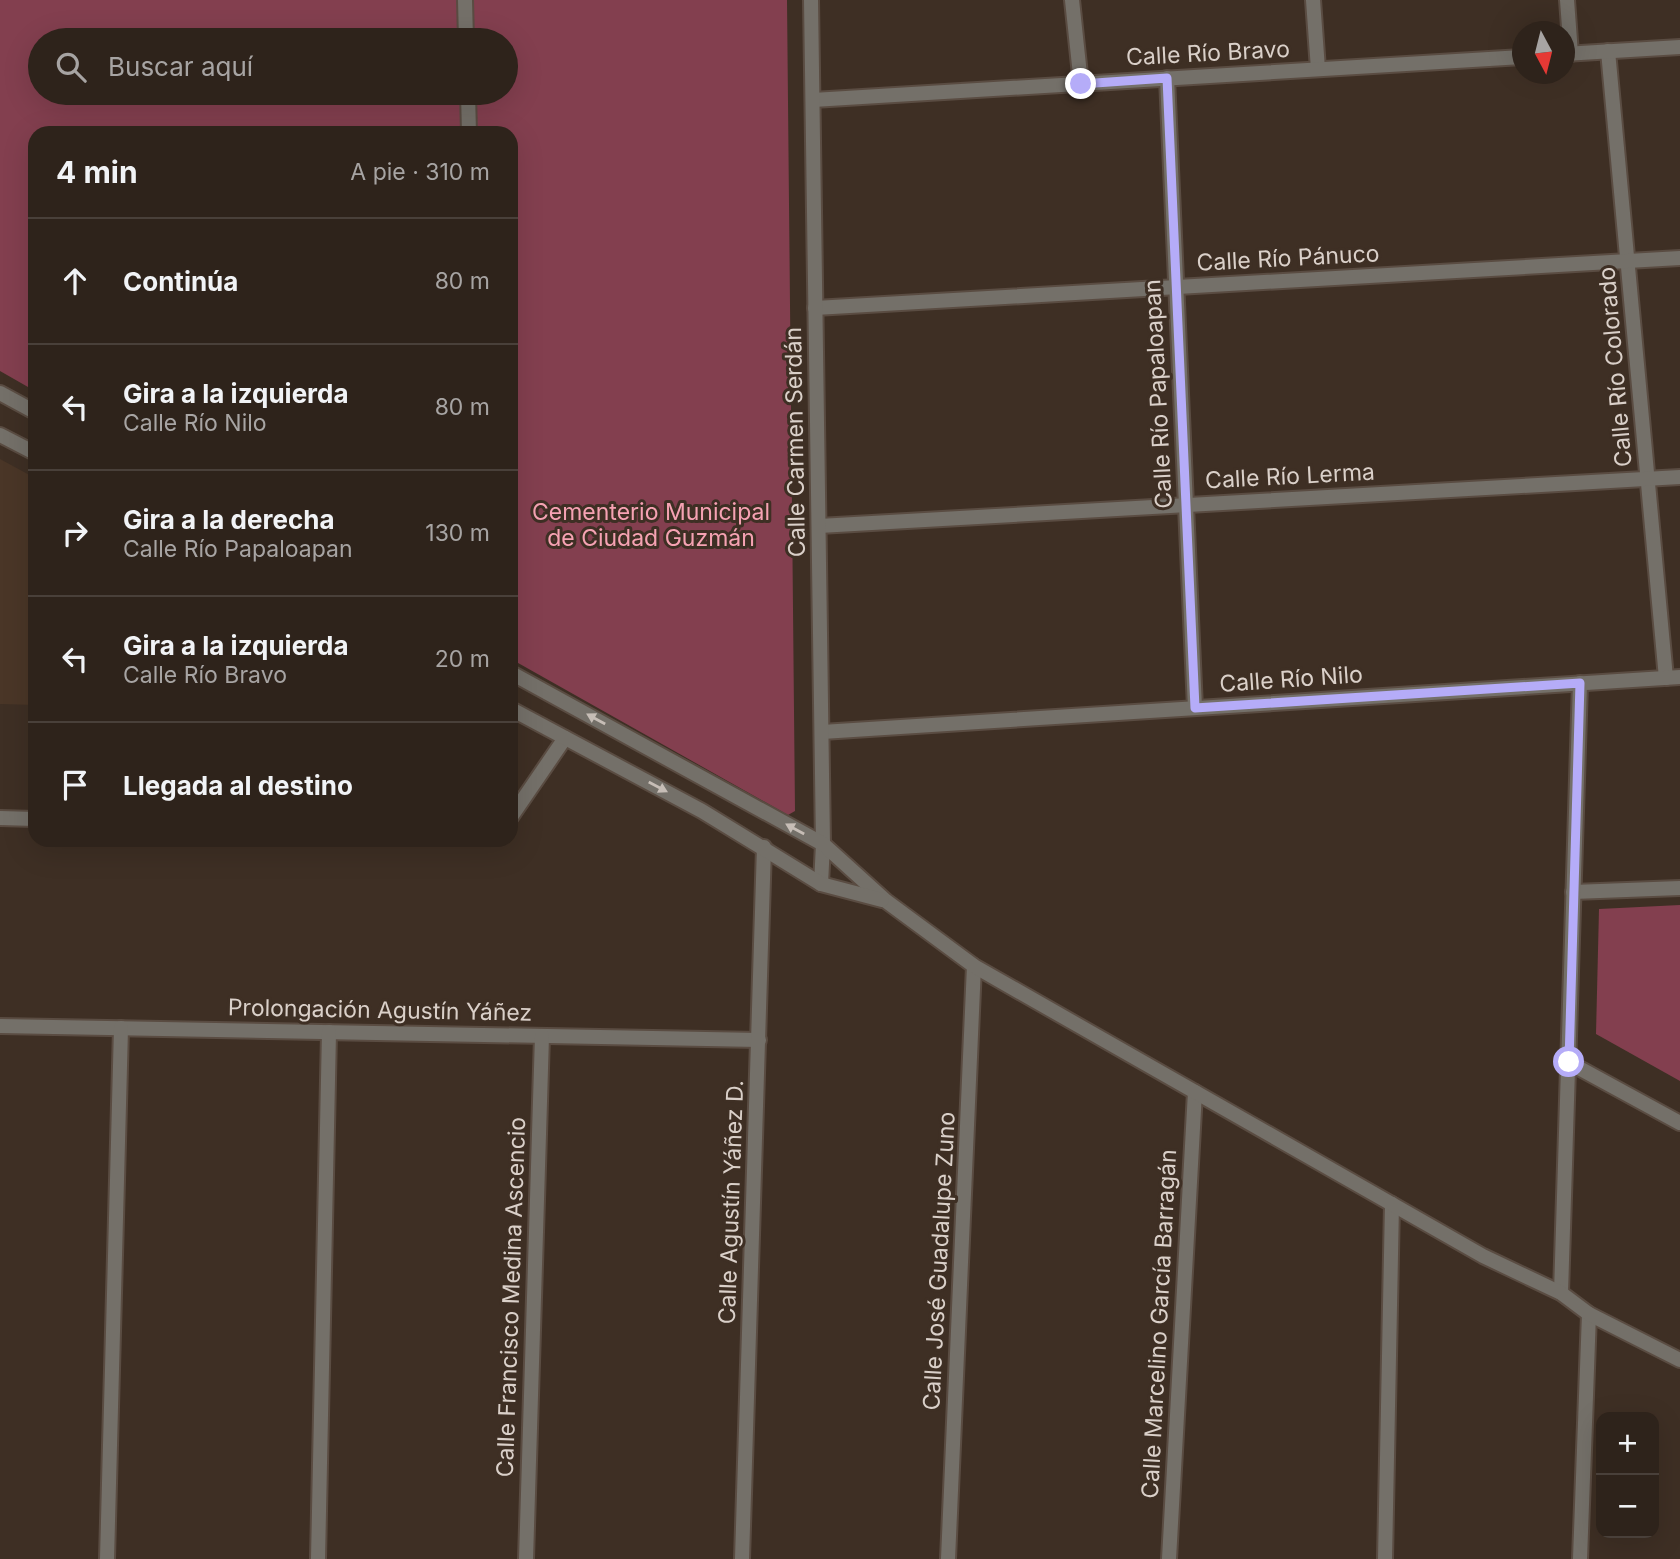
<!DOCTYPE html>
<html lang="es">
<meta charset="utf-8">
<style>
:root{--surface:#2e231b;--page:#362b24;--text:#f1f3f6;--muted:#a7a4a3;--line:#49403a}
body{margin:0;font-family:Inter,sans-serif;background:var(--page);color:var(--text)}
.controls{position:absolute;right:21px;bottom:21px;display:grid;overflow:hidden;border-radius:14px;box-shadow:0 7px 28px #0002}
.controls button{width:63px;height:63px;display:grid;place-items:center;padding:0;border:0;border-bottom:2px solid var(--line);background:var(--surface);color:var(--text);font:35px sans-serif}
.compass{position:absolute;left:1512px;top:21px;width:63px;height:63px;border-radius:50%;background:var(--surface);box-shadow:0 7px 28px #0002;rotate:173deg}
.stop{position:absolute;width:21px;height:21px;margin:-16px;border:5px solid #b5acf8;border-radius:50%;background:#fff}
.stop.end{background:#b5acf8;border-color:#fff;box-shadow:0 2px 7px #0008}
.list{margin:0;padding:0;list-style:none}
h2{display:flex;justify-content:space-between;align-items:center;height:91px;margin:0;padding:0 28px;font-size:30px}
h2 small{font-size:23px;font-weight:400;color:var(--muted)}
.list li{display:grid;grid-template-columns:46px 1fr auto;gap:21px;align-items:center;box-sizing:border-box;height:126px;padding:0 28px;border-top:2px solid var(--line)}
.list b{display:block;font-size:26px;white-space:nowrap}
.list p{margin:0;font-size:23px;white-space:nowrap;color:var(--muted)}
.list em{font-size:23px;font-style:normal;color:var(--muted)}
.icon{flex:none;width:38px;height:38px;fill:none;stroke:currentColor;stroke-width:2;stroke-linecap:round;stroke-linejoin:round}
.map{position:relative;flex:none;width:1680px;height:1559px;overflow:hidden}
.search{position:absolute;background:var(--surface);box-shadow:0 7px 28px #0002;left:28px;top:28px;width:490px;height:77px;display:flex;align-items:center;gap:18px;box-sizing:border-box;padding:0 24px;border-radius:38px;color:var(--muted);font-size:26px}
.panel{position:absolute;background:var(--surface);box-shadow:0 7px 28px #0002;left:28px;top:126px;width:490px;height:721px;border-radius:21px}
.map>svg:first-child{display:block}
</style>
<div class="map">
<svg width="1680" height="1559" viewBox="0 0 1680 1559">
<rect width="100%" height="100%" fill="#3e2f24"/>
<polygon fill="#4a3627" points="0,459 35,478 35,705 0,704"/>
<g fill="#833f4f" fill-rule="evenodd">
<path d="M 0,0 L 787,0 L 795,811 L 788,815 L 511,659 L 511,133 L 35,133 L 35,391 L 0,371 ZM 40,40 L 506,40 L 506,93 L 40,93 Z"/>
<polygon points="1680,905 1680,1081 1596,1034 1599,909"/>
</g>
<g fill="none" stroke-linecap="round" stroke-linejoin="round">
<g stroke="#5a4c42" stroke-width="18">
<g id="service">
<polyline points="465,0 466,40"/>
<polyline points="468,93 469,133"/>
</g>
</g>
<g stroke="#5a4c42" stroke-width="18">
<g id="minor">
<polyline points="1072,0 1081,84"/>
<polyline points="1313,0 1318,69"/>
<polyline points="1567,0 1571,54"/>
<polyline points="1608,51 1666,678"/>
<polyline points="1564,54 1680,47"/>
<polyline points="1167,78 1195,708"/>
<polyline points="813,100 1522,57"/>
<polyline points="815,308 1680,258"/>
<polyline points="819,526 1680,477"/>
<polyline points="822,732 1680,677"/>
<polyline points="511,817 565,738"/>
<polyline points="0,818 35,819"/>
<polyline points="1573,892 1680,888"/>
<polyline points="0,1026 759,1040"/>
<polyline points="1568,1062 1680,1123"/>
<polyline points="1561,1293 1580,683"/>
<polyline points="107,1559 121,1028"/>
<polyline points="318,1559 329,1032"/>
<polyline points="526,1559 542,1036"/>
<polyline points="742,1559 764,847"/>
<polyline points="948,1559 974,966"/>
<polyline points="1169,1559 1195,1092"/>
<polyline points="1385,1559 1392,1204"/>
<polyline points="1580,1559 1589,1314"/>
</g>
</g>
<g stroke="#5a4c42" stroke-width="18">
<g id="tertiary">
<polyline points="811,0 823,844 821,884"/>
<polyline points="0,393 35,412"/>
<polyline points="0,435 35,453"/>
<polyline points="511,673 823,844 886,901 974,966 1483,1256 1561,1293 1589,1314 1680,1360"/>
<polyline points="511,709 702,811 821,884 882,900"/>
</g>
</g>
<use href="#service" stroke="#747069" stroke-width="14"/>
<use href="#minor" stroke="#747069" stroke-width="14"/>
<use href="#tertiary" stroke="#747069" stroke-width="14"/>
</g>
<defs><path id="oneway-solid" d="M-6-.8H1V-3.2L6.5 0L1 3.2V.8H-6Z" transform="scale(1.75)"/></defs>
<g fill="#c6bdb6">
<use href="#oneway-solid" transform="translate(596 719) rotate(-151)"/>
<use href="#oneway-solid" transform="translate(658 787) rotate(28)"/>
<use href="#oneway-solid" transform="translate(795 829) rotate(-151)"/>
</g>
<g fill="none" stroke-linecap="round" stroke-linejoin="round">
<polyline stroke="#b5acf8" stroke-width="9" points="1081,84 1167,78 1195,708 1580,683 1569,1062"/>
</g>
<g text-anchor="middle" dominant-baseline="central" stroke-width="6" stroke-linejoin="round" paint-order="stroke">
<g font-size="23" fill="#dad0c9" stroke="#3e2f24">
<text transform="translate(1208 53) rotate(-3)">Calle Río Bravo</text>
<text transform="translate(1288 258) rotate(-3)">Calle Río Pánuco</text>
<text transform="translate(1615 367) rotate(-95)">Calle Río Colorado</text>
<text transform="translate(1158 394) rotate(-93)">Calle Río Papaloapan</text>
<text transform="translate(795 442) rotate(-91)">Calle Carmen Serdán</text>
<text transform="translate(1290 476) rotate(-3)">Calle Río Lerma</text>
<text transform="translate(1291 679) rotate(-4)">Calle Río Nilo</text>
<text transform="translate(380 1010) rotate(1)">Prolongación Agustín Yáñez</text>
<text transform="translate(731 1202) rotate(-88)">Calle Agustín Yáñez D.</text>
<text transform="translate(939 1261) rotate(-87)">Calle José Guadalupe Zuno</text>
<text transform="translate(511 1297) rotate(-88)">Calle Francisco Medina Ascencio</text>
<text transform="translate(1159 1324) rotate(-87)">Calle Marcelino García Barragán</text>
</g>
<g font-size="23" fill="#f6a2b3" stroke="#3e2f24">
<text x="651" y="512">Cementerio Municipal<tspan x="651" dy="26">de Ciudad Guzmán</tspan></text>
</g>
</g>
</svg>
<div class="controls">
<button>+</button>
<button>−</button>
</div>
<svg class="compass" viewBox="-18 -18 36 36"><path d="M0-13l5 13h-10z" fill="#e53935"/><path d="M0 13l5-13h-10z" fill="#a7a4a3"/></svg>
<div class="stop" style="left:1569px;top:1062px"></div>
<div class="stop end" style="left:1081px;top:84px"></div>
<div class="search"><svg class="icon" aria-label="search" viewBox="0 0 24 24"><circle cx="10" cy="10" r="6"/><path d="M15 15l6 6"/></svg>Buscar aquí</div>
<section class="panel">
<h2>4 min<small>A pie · 310 m</small></h2>
<ul class="list">
<li><svg class="icon" aria-label="ahead" viewBox="0 0 24 24"><path d="M12 20V5M6 11l6-6 6 6"/></svg><div><b>Continúa</b></div><em>80 m</em></li>
<li><svg class="icon" aria-label="left" viewBox="0 0 24 24"><path d="M17 20v-9H6M10 6l-5 5 5 5"/></svg><div><b>Gira a la izquierda</b><p>Calle Río Nilo</p></div><em>80 m</em></li>
<li><svg class="icon" aria-label="right" viewBox="0 0 24 24"><path d="M7 20v-9h11M14 6l5 5-5 5"/></svg><div><b>Gira a la derecha</b><p>Calle Río Papaloapan</p></div><em>130 m</em></li>
<li><svg class="icon" aria-label="left" viewBox="0 0 24 24"><path d="M17 20v-9H6M10 6l-5 5 5 5"/></svg><div><b>Gira a la izquierda</b><p>Calle Río Bravo</p></div><em>20 m</em></li>
<li><svg class="icon" aria-label="arrive" viewBox="0 0 24 24"><path d="M6 21V4h12l-3 4 3 4H6"/></svg><div><b>Llegada al destino</b></div></li>
</ul>
</section>
</div>
